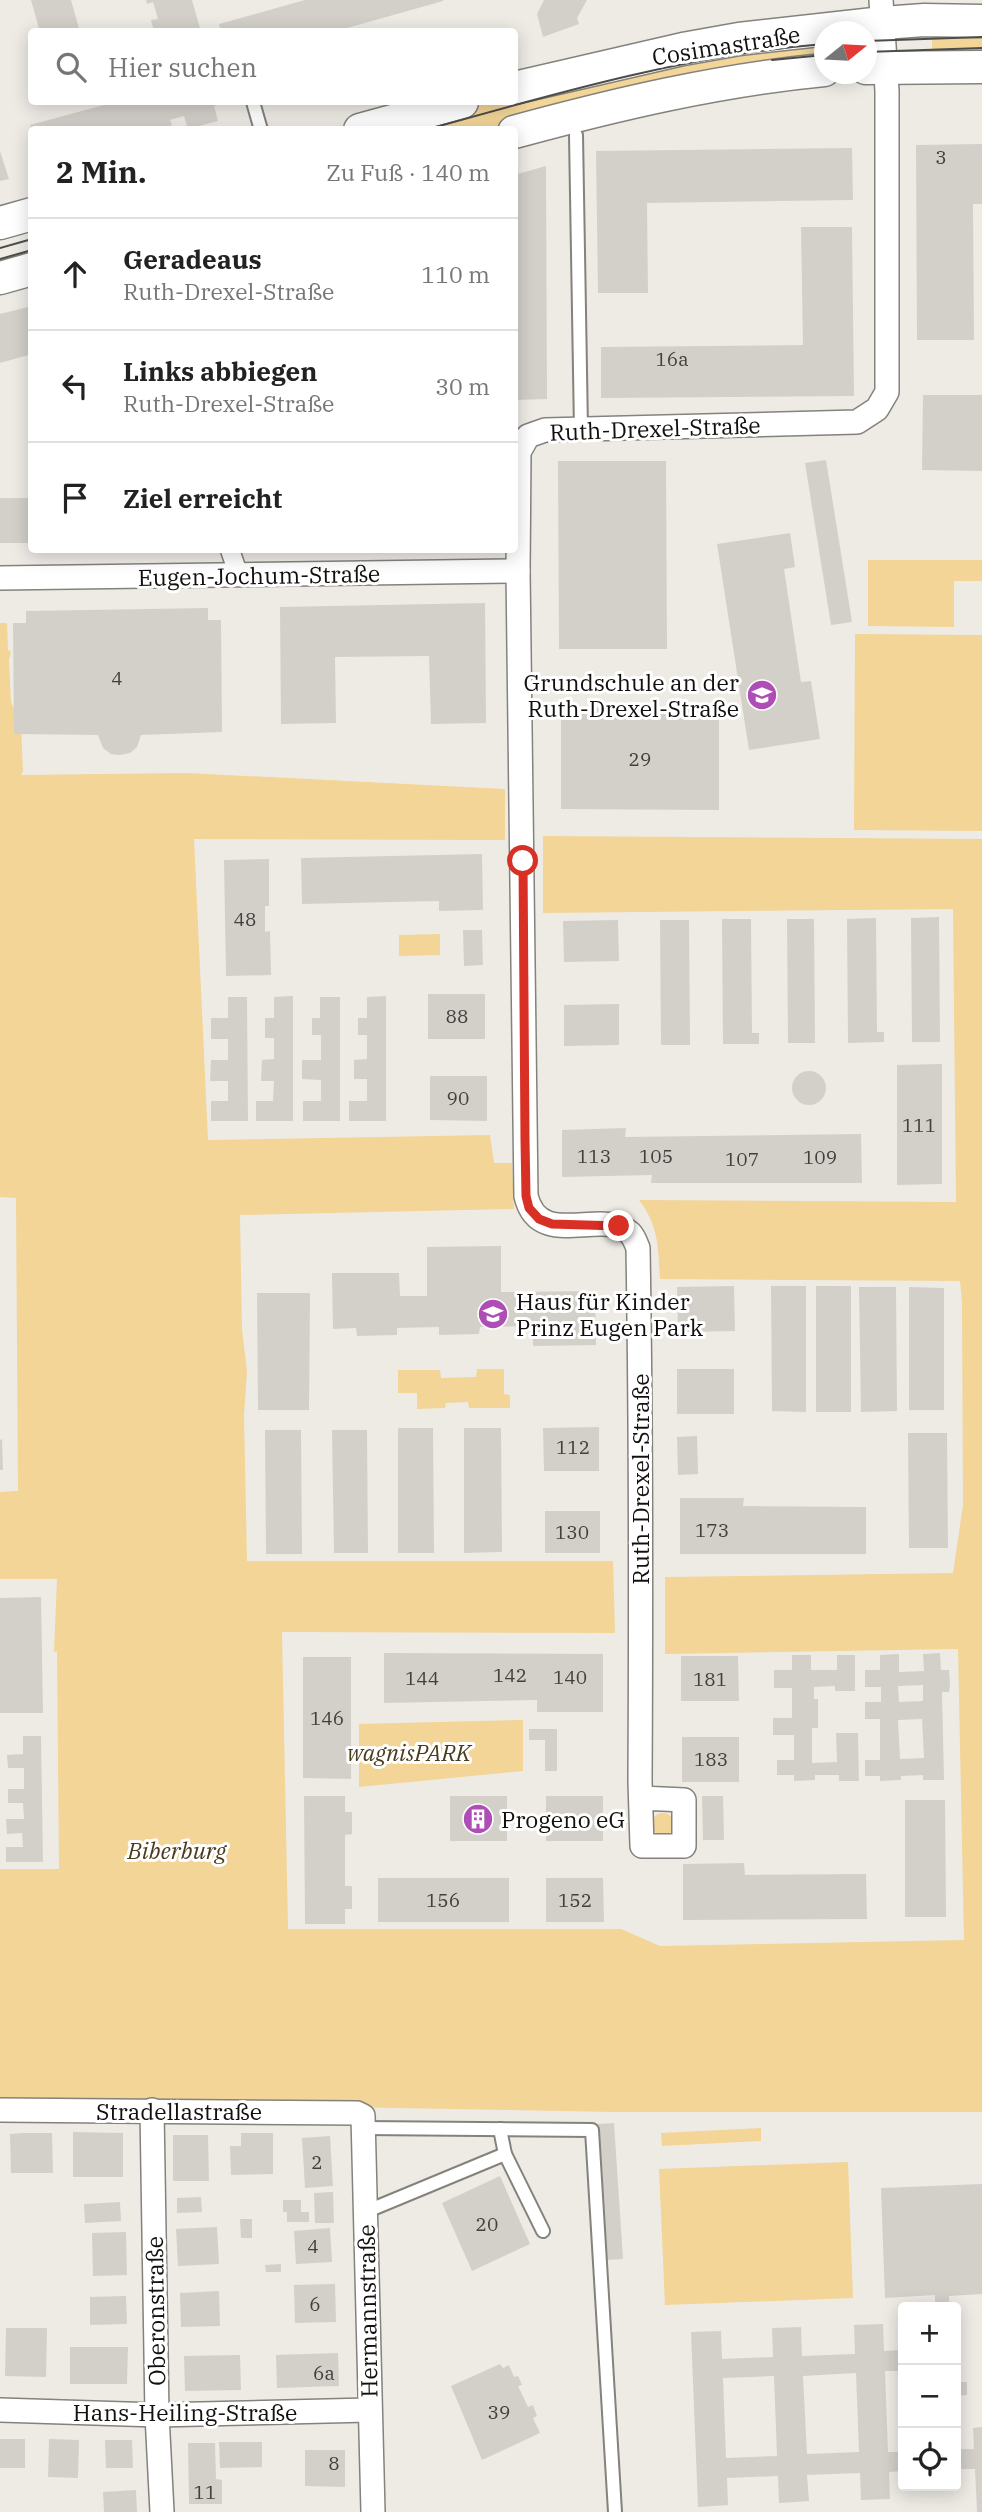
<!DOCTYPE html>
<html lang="de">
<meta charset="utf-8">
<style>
:root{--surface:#fff;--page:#f6f6f6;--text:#222;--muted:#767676;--line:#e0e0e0}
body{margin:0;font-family:"IBM Plex Serif",serif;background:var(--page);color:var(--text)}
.controls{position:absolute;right:21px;bottom:21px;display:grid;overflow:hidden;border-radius:7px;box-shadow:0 4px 18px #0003}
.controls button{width:63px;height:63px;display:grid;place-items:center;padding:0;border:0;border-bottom:2px solid var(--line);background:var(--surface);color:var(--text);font:35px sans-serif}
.compass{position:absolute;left:814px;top:21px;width:63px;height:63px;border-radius:50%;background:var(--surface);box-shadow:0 4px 18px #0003;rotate:72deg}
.stop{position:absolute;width:21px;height:21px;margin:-16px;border:5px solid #d93025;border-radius:50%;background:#fff}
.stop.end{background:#d93025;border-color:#fff;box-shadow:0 2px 7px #0008}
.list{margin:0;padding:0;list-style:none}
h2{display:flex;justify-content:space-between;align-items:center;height:91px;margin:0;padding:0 28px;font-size:30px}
h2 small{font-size:23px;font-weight:400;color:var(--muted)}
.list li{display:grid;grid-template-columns:46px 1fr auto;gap:21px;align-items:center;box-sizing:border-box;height:112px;padding:0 28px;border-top:2px solid var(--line)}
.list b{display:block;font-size:26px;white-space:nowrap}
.list p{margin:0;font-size:23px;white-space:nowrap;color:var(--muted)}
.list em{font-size:23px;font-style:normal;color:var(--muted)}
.icon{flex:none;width:38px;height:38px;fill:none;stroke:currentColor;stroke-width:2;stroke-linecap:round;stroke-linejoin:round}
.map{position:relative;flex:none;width:982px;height:2512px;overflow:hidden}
.search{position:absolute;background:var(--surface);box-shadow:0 4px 18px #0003;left:28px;top:28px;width:490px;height:77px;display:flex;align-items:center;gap:18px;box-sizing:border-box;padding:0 24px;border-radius:7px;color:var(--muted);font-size:26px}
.panel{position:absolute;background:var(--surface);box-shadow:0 4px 18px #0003;left:28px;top:126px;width:490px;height:427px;border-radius:7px}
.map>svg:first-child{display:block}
</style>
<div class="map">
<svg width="982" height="2512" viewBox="0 0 982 2512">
<rect width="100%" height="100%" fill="#eeebe5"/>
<g fill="#f2d597">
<polygon points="982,26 982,59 961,58 958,51 932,50 932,27"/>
<polygon points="824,36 824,62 579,105 495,129 392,130 492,102 514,102 515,95"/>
<polygon points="868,560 982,560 982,581 954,581 954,627 868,626"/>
<path d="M 0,623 L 7,623 L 8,650 L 11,652 L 9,660 L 11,702 L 21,725 L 23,771 L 21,775 L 187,773 L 505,789 L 505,840 L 194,839 L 208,1140 L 490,1135 L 494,1163 L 512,1163 L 514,1209 L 240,1215 L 242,1329 L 247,1371 L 244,1415 L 247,1561 L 613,1561 L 615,1633 L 282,1632 L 288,1929 L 621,1929 L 660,1946 L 964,1940 L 958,1649 L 665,1654 L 665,1577 L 953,1573 L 963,1505 L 962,1302 L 960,1281 L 660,1279 C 658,1246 659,1227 639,1200 L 956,1202 L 953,909 L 543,913 L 543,836 L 982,839 L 982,2112 L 615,2112 L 0,2101 L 0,1869 L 59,1869 L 57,1651 L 54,1652 L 57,1579 L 0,1579 L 0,1492 L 18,1491 L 16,1198 L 0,1197 Z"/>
<polygon points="855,634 982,635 982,831 854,830"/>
<polygon points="440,934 440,955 399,956 399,935"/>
<polygon points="477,1369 504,1369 504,1394 510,1395 510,1408 469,1408 468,1402 446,1403 445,1408 417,1409 417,1393 398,1393 398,1370 440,1370 441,1378 476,1377"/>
<polygon points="523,1720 523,1771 359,1787 359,1724"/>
<circle cx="663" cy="1824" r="11"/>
<polygon points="761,2128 761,2141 662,2146 661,2133"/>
<polygon points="848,2162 853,2298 665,2305 659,2169"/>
</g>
<g fill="#d3d0ca" fill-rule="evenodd">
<polygon points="31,0 71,0 80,32 40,32"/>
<polygon points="146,0 192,0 201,32 154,32 151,20 158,19 153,2 147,4"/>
<polygon points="305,0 443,0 443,1 333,32 221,32 219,24"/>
<polygon points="544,0 587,0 577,18 579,24 543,37 537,14"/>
<polygon points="115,102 225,102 214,106 218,121 188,129 184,116 170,120 172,125 157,130 32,130 30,125"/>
<polygon points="982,144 982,204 973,204 973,207 974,340 917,340 916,145"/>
<polygon points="852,148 853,200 647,203 648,293 598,293 596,151"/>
<polygon points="0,151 9,179 0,181"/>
<polygon points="546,166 547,399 514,400 514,175"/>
<polygon points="801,227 852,227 854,396 601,398 601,347 803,345"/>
<polygon points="32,306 32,354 0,363 0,314"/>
<polygon points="923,395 982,395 982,471 922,470"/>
<polygon points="826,460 852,622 831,625 805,463"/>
<polygon points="558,461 666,461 667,649 559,649"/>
<rect x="0" y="498" width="32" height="45"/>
<polygon points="790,533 795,567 784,569 801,682 811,681 820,739 749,750 717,544"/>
<polygon points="485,603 486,723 431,724 429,656 335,657 336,723 281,724 280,607"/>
<polygon points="208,608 208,620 221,620 222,732 141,735 137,747 130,753 120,755 111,754 103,748 98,735 14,734 13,623 26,623 26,611"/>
<polygon points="561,708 719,708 719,810 561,809"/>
<polygon points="482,854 483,910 439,911 439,901 302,904 301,858"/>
<polygon points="269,859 269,906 265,906 265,932 270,931 271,975 226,976 224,860"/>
<polygon points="939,917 940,1042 912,1042 911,918"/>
<polygon points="876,918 877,1032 884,1032 884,1042 848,1043 847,919"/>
<polygon points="722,919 751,919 752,1033 759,1033 759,1044 723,1044"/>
<polygon points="787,919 814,919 815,1043 788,1043"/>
<polygon points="618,920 619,961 564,962 563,921"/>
<polygon points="660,920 689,920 690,1045 661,1045"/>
<polygon points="463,930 482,930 483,965 464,966"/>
<rect x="428" y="994" width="57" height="45"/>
<polygon points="293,996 293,1121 256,1121 256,1101 273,1101 274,1081 261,1081 262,1060 274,1059 274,1038 265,1038 265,1018 274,1018 274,997"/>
<polygon points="386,996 386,1121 349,1121 349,1101 367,1101 367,1079 354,1079 354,1060 367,1059 367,1035 358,1035 358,1018 367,1018 367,997"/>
<polygon points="228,997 247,997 248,1121 211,1121 211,1101 228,1101 228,1081 210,1081 211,1060 228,1060 228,1039 211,1039 211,1018 228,1018"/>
<polygon points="320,997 340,997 340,1121 303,1121 303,1101 321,1101 321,1080 302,1079 302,1060 321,1060 321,1035 312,1035 312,1018 320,1018"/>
<polygon points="619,1004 619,1045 564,1046 564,1005"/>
<polygon points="942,1064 942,1184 897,1185 897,1065"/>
<circle cx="809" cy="1088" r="17"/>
<polygon points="430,1076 487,1076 487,1121 430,1120"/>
<polygon points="626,1128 625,1137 861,1134 862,1183 651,1183 652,1175 562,1177 562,1130"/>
<polygon points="501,1246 501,1292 595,1291 596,1345 533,1346 533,1326 480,1327 479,1334 439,1335 439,1327 397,1328 397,1335 357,1336 356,1328 333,1329 332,1273 399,1273 400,1296 427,1296 427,1247"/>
<polygon points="734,1286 735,1331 678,1332 677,1287"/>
<polygon points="771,1286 806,1286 806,1412 772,1411"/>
<rect x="816" y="1286" width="35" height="126"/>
<polygon points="859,1287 896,1287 897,1411 861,1412"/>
<polygon points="909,1287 944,1288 944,1410 909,1410"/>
<polygon points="257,1293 310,1293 309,1410 258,1410"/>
<rect x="677" y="1369" width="57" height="45"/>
<polygon points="599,1427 599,1471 544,1471 543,1428"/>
<polygon points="398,1428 433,1428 434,1553 398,1553"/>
<polygon points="464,1428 501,1428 502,1552 464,1553"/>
<polygon points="265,1430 301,1430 302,1554 266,1554"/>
<polygon points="332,1430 367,1430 368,1553 334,1553"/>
<polygon points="908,1433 947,1433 948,1548 909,1548"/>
<polygon points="697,1436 698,1474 678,1475 677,1437"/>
<polygon points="2,1439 3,1470 0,1470 0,1440"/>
<polygon points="680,1498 744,1498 743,1506 866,1507 866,1554 680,1554"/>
<rect x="545" y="1511" width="55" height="42"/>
<polygon points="41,1597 43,1713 0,1713 0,1598"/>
<polygon points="384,1653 603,1654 603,1712 537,1712 537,1700 384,1703"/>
<path d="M 940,1653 L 941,1670 L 949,1670 L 950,1684 L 949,1692 L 942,1692 L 944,1780 L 923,1780 L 923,1775 L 901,1776 L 901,1780 L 880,1781 L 880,1776 L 865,1776 L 865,1760 L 880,1760 L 880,1719 L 865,1719 L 865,1702 L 881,1702 L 881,1687 L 865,1687 L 865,1670 L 880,1670 L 880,1655 L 899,1654 L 899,1672 L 924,1671 L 923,1654 ZM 923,1685 L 923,1701 L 899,1702 L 898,1686 ZM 922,1719 L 924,1758 L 900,1759 L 898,1720 Z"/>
<polygon points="792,1655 811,1655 811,1670 837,1670 837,1655 855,1655 855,1691 835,1691 835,1686 814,1687 814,1699 818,1699 818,1728 812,1728 812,1763 837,1762 836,1733 858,1733 859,1781 839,1781 839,1775 815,1775 815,1780 794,1781 794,1775 777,1775 777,1760 794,1760 794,1735 773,1735 773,1718 792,1718 792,1688 774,1688 774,1670 792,1670"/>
<polygon points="681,1656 738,1656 739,1701 681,1701"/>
<polygon points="303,1657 351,1657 351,1779 303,1778"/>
<polygon points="529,1729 557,1729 557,1771 545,1771 545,1740 529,1740"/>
<polygon points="23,1736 41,1736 43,1862 6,1862 6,1847 23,1847 22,1833 7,1834 6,1819 24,1819 23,1803 8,1803 8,1789 24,1789 24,1768 8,1768 7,1755 23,1754"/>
<rect x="682" y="1737" width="57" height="45"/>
<polygon points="304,1796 345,1796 345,1812 352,1812 352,1834 345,1835 345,1886 352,1886 352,1909 345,1909 345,1924 305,1924"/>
<rect x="450" y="1796" width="57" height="45"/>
<rect x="546" y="1796" width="57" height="45"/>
<polygon points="702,1796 723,1796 724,1840 703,1840"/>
<polygon points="905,1800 945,1800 946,1917 905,1917"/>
<polygon points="744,1863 745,1875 866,1874 867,1919 683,1920 683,1864"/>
<rect x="378" y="1878" width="131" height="44"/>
<polygon points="546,1878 603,1878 604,1922 546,1922"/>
<polygon points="614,2123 623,2259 607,2260 598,2124"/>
<polygon points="73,2132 123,2133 123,2177 73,2177"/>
<polygon points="22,2133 52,2133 53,2173 11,2173 10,2134"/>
<polygon points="241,2133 273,2133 273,2174 231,2175 230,2146 241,2146"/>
<polygon points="173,2135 208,2135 209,2181 173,2181"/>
<polygon points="330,2136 333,2186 305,2188 302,2138"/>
<polygon points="500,2176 530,2244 472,2271 442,2203"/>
<polygon points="982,2184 982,2294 949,2296 949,2307 935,2307 935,2295 885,2298 881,2188"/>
<polygon points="333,2192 334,2223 315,2223 314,2193"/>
<polygon points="201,2197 202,2212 177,2213 177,2198"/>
<polygon points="283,2200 301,2200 301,2212 309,2212 309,2222 287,2222 287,2212 283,2212"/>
<polygon points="120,2202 121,2221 85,2223 84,2204"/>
<polygon points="240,2219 252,2219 252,2238 241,2238"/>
<polygon points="217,2227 219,2264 178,2266 176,2229"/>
<polygon points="330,2228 332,2262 296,2264 294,2231"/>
<polygon points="126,2232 127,2275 93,2276 92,2233"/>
<polygon points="281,2264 281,2272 266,2272 265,2265"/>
<polygon points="335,2284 336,2322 295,2323 294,2285"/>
<polygon points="219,2291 220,2326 181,2327 180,2293"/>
<polygon points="126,2296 127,2324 90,2325 90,2297"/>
<path d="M 883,2324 L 884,2351 L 903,2350 L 903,2371 L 885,2371 L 888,2452 L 903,2452 L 903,2471 L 889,2472 L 890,2499 L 861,2500 L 860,2473 L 807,2475 L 809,2501 L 779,2503 L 778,2476 L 727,2478 L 728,2505 L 698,2507 L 691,2332 L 721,2331 L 722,2359 L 773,2357 L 772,2328 L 801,2327 L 802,2356 L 855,2354 L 854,2325 ZM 856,2373 L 859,2452 L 807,2454 L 803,2376 ZM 774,2376 L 777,2456 L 726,2458 L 723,2378 Z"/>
<polygon points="6,2328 47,2328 46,2377 5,2376"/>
<polygon points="70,2347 128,2347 127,2384 70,2384"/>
<polygon points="338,2353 339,2386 277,2388 276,2355"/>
<polygon points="240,2355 241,2390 185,2391 184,2356"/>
<polygon points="500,2364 503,2368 509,2365 514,2377 518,2376 522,2385 518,2386 528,2407 533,2405 537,2416 533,2418 540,2433 482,2460 451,2386"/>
<polygon points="956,2382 967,2382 967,2395 956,2396"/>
<polygon points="982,2427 982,2512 977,2512 975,2469 956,2469 956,2449 974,2449 973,2428"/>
<rect x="0" y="2439" width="25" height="29"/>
<polygon points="49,2439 79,2440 78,2478 48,2477"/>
<polygon points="105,2440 132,2440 133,2468 106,2468"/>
<polygon points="219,2442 262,2442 262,2467 220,2468"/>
<polygon points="188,2443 215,2443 216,2479 222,2480 222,2504 189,2504"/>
<polygon points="305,2450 345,2450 345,2487 305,2486"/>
<polygon points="136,2490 137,2512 104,2512 103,2492"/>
</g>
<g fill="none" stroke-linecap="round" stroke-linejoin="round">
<g stroke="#84827c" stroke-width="16">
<g id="service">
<polyline points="253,102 261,130"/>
<polyline points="576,135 581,429"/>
<polyline points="363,2128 592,2130 615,2512"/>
<polyline points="500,2129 505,2154 543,2231"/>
<polyline points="365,2212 505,2154"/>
</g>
</g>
<g stroke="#84827c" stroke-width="21">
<polyline id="pedestrian" points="230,550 239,576"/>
</g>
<g stroke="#84827c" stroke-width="26">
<g id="minor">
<polyline points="0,578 518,571"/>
<path d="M 641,1798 L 684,1800 L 684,1846 L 642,1846 L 640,1781 C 641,1603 641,1425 638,1248 C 636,1243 634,1237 630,1233 C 603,1207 539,1251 526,1196 L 518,571 L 519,452 L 528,436 L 545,430 L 857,422 L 877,409 L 887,392 L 887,91 L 881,0"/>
<polyline points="0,2110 357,2113 363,2116 373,2512"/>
<polyline points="152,2110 157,2415 162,2512"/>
<polyline points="0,2410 157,2415 369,2410"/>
</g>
</g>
<g stroke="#84827c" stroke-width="35">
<g id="secondary">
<polyline points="866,68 982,67"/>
<polyline points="514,88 683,49 739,39 883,23 924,20 982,21"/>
<polyline points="360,130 462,102"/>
<path d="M 514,132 C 617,104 719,80 824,70"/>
<polyline points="0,223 32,214"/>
<polyline points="0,278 32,269"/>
</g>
</g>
<use href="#service" stroke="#fff" stroke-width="12"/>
<use href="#pedestrian" stroke="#fff" stroke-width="18"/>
<use href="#minor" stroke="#fff" stroke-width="23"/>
<use href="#secondary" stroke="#fff" stroke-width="32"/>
<g stroke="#4e4d4a" stroke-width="2">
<polyline points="866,41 982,37"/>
<polyline points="866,52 982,48"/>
<polyline points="772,60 824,55"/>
<path d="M 425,130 C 557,93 688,55 824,44"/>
<polyline points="0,248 32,239"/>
<polyline points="0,259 32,250"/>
</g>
</g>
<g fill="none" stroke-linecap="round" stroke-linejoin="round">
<polyline stroke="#d93025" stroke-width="9" points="523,861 525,1140 526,1196 529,1208 539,1219 552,1224 619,1226"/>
</g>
<defs>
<g id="school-disc" transform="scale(1.575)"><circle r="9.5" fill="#ad4db5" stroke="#fff"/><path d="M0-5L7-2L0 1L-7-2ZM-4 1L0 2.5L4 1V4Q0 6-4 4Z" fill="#fff"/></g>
<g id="building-disc" transform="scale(1.575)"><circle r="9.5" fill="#ad4db5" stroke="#fff"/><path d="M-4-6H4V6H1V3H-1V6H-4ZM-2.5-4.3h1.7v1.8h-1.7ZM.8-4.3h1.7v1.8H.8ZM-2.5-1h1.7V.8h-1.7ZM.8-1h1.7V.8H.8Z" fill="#fff"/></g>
</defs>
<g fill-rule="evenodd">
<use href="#school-disc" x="762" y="695"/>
<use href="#school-disc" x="493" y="1314"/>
<use href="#building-disc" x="478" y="1819"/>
</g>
<g text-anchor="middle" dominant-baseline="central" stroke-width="6" stroke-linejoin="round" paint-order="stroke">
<g font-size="19" fill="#42403d">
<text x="941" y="157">3</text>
<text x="672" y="359">16a</text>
<text x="117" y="678">4</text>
<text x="640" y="759">29</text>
<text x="245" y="919">48</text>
<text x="457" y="1016">88</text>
<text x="458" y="1098">90</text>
<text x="919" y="1125">111</text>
<text x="594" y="1156">113</text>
<text x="656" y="1156">105</text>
<text x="820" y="1157">109</text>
<text x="742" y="1159">107</text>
<text x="573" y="1447">112</text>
<text x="712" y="1530">173</text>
<text x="572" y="1532">130</text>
<text x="510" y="1675">142</text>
<text x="570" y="1677">140</text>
<text x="422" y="1678">144</text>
<text x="710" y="1679">181</text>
<text x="327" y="1718">146</text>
<text x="711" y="1759">183</text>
<text x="443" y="1900">156</text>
<text x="575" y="1900">152</text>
<text x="317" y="2162">2</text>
<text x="487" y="2224">20</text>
<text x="313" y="2246">4</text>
<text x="315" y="2304">6</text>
<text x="324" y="2373">6a</text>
<text x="499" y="2412">39</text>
<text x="334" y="2463">8</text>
<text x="205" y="2492">11</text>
</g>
<g font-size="23" fill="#11100e" stroke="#fff">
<text transform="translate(726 45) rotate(-9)">Cosimastraße</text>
<text transform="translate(655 428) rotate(-2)">Ruth-Drexel-Straße</text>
<text transform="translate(259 575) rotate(-1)">Eugen-Jochum-Straße</text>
<text transform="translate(640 1479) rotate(-90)">Ruth-Drexel-Straße</text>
<text x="179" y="2111">Stradellastraße</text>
<text transform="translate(155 2311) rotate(-91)">Oberonstraße</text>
<text transform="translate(367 2311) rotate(-91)">Hermannstraße</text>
<text x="185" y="2412">Hans-Heiling-Straße</text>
</g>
<g font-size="23" fill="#11100e" stroke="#fff" text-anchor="start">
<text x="739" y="682" text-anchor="end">Grundschule an der<tspan x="739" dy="26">Ruth-Drexel-Straße</tspan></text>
<text x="516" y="1301">Haus für Kinder<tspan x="516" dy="26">Prinz Eugen Park</tspan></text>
<text x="501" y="1819">Progeno eG</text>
</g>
<g font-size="23" font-style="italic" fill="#4a3b1c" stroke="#fff">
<text x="409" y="1752">wagnisPARK</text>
<text x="177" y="1850">Biberburg</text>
</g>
</g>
</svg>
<div class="controls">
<button>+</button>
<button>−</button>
<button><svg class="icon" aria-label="locate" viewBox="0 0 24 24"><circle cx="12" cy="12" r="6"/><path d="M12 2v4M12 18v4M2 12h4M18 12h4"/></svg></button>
</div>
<svg class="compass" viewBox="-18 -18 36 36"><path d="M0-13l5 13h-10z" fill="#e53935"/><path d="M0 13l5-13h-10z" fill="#767676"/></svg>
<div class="stop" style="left:523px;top:861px"></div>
<div class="stop end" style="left:619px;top:1226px"></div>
<div class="search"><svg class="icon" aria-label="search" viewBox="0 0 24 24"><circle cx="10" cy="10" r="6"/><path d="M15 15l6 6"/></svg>Hier suchen</div>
<section class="panel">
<h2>2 Min.<small>Zu Fuß · 140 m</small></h2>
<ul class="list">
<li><svg class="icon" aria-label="ahead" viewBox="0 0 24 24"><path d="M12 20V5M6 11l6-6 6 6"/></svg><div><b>Geradeaus</b><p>Ruth-Drexel-Straße</p></div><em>110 m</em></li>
<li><svg class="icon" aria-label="left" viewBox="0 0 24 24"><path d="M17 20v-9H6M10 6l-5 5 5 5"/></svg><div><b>Links abbiegen</b><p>Ruth-Drexel-Straße</p></div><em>30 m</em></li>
<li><svg class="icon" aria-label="arrive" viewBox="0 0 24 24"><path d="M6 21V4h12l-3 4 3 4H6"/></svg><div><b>Ziel erreicht</b></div></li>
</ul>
</section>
</div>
